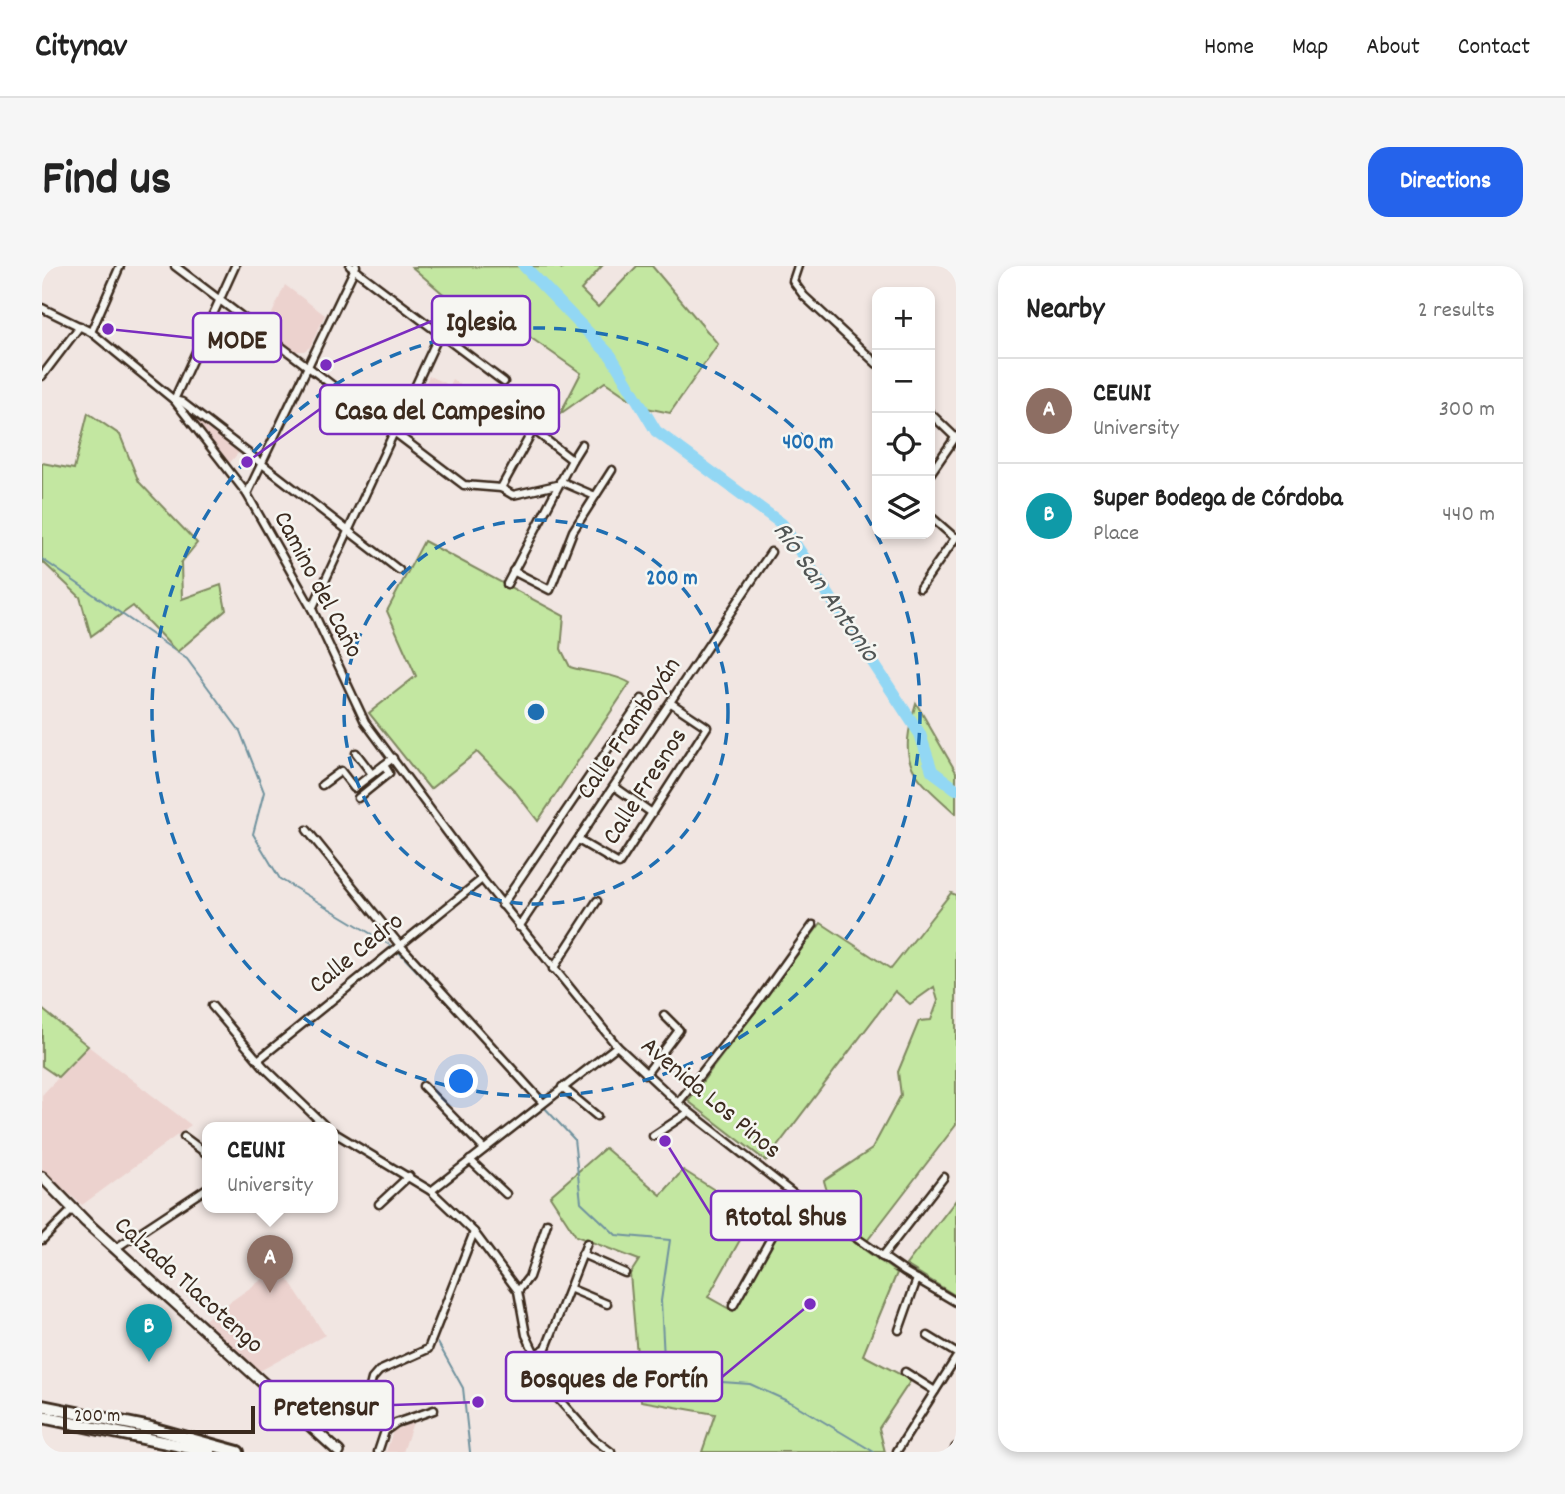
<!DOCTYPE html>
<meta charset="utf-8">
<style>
:root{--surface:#fff;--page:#f6f6f6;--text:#222;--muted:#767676;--line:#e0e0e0;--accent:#2563eb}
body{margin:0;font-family:Dekko,sans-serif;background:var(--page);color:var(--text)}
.controls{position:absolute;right:21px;top:21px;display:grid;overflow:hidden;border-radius:14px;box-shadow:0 4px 10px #0003}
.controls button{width:63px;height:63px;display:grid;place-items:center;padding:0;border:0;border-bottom:2px solid var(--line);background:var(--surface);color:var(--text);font:35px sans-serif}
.scale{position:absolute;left:21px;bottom:18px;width:192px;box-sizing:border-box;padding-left:7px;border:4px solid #3b2a1e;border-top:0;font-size:19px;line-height:24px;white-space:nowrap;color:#3b2a1e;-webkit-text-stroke:5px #f6f6f2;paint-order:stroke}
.you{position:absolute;left:420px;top:816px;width:24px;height:24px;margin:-18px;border:5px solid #fff;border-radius:50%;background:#1a73e8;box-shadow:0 0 0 10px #1a73e833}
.badge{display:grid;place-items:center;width:46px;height:46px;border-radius:50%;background:var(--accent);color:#fff;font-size:23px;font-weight:700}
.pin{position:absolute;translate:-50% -58px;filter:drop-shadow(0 2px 4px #0008)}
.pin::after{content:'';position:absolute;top:37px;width:24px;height:21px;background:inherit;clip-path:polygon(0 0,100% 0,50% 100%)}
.popup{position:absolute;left:160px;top:856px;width:136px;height:91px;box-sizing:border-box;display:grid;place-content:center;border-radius:14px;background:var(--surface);filter:drop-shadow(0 2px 5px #0005);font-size:23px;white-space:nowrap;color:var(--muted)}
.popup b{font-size:26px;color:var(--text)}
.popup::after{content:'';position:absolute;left:50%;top:100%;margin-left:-14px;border:14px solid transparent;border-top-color:var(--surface)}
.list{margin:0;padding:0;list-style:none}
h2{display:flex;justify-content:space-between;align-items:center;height:91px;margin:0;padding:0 28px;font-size:30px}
h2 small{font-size:23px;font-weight:400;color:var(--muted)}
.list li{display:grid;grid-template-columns:46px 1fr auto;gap:21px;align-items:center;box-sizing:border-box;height:105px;padding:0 28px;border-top:2px solid var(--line)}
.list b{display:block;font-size:26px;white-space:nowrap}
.list p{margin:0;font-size:23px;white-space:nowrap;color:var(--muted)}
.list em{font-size:23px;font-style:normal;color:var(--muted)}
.icon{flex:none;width:38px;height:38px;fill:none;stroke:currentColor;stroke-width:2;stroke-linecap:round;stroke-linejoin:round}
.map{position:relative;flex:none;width:914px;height:1186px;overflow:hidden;border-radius:21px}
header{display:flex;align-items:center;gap:42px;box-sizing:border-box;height:98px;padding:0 35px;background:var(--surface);border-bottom:2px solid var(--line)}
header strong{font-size:33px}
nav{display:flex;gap:38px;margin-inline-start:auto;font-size:24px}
.intro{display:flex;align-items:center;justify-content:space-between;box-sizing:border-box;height:168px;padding:0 42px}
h1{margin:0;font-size:49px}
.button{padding:18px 32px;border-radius:21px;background:var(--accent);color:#fff;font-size:24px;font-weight:700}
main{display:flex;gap:42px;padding:0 42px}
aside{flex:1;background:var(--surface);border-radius:21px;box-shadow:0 4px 10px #0003}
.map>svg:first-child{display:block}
</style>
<header>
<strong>Citynav</strong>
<nav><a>Home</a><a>Map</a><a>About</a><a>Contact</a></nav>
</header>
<div class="intro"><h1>Find us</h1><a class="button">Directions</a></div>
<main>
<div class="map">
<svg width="914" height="1186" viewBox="0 0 914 1186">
<rect width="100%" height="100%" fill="#f1e6e2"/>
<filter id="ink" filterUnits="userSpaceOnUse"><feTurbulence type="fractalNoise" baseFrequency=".0143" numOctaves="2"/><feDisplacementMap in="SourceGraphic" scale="14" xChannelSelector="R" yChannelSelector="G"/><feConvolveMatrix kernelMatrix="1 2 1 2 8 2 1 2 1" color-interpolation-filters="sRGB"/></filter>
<g filter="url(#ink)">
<g fill="#ecd2ce">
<polygon points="243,19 283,49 268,81 262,85 254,85 223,63"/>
<polygon points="387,110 407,119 410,113 433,130 422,152 381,122"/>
<polygon points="145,145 199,184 185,200 143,147"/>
<polygon points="46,780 149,859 40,939 0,904 0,829"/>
<polygon points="238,1001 283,1069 216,1106 162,1054"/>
<polygon points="371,1156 361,1186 344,1186 351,1165"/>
</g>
<g fill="#c3e7a1" stroke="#7f8860" stroke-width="2">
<polygon points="516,0 520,3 523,0 560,0 539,24 556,41 595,0 610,0 676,78 628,147 600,141 563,116 518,148 539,107 455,48 428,51 370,1"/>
<polygon points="46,147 78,169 97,216 155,277 139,297 140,333 179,319 184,344 135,386 91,340 49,370 38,331 0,295 0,197 32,203"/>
<path d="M 382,275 L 522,350 L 519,383 L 528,401 C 547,407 571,407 588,417 L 496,555 L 472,524 L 435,486 L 388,523 L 327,447 L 374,410 L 345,345 Z"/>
<path d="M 874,437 L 914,506 L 914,548 C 869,507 855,500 874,437 Z"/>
<polygon points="909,627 914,629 914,859 825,975 784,947 787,932 782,915 830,883 859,829 856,806 877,755 889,754 896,735 892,721 868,738 853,725 724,895 646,835 779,657 849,703"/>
<polygon points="0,743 46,780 16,811 0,800"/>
<polygon points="563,882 619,929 641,904 712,949 666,1031 691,1045 752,934 855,1007 821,1089 869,1114 837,1162 843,1186 660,1186 673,1148 599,1135 588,1008 597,994 534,970 508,930"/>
<polygon points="914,934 914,1030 864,999"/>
</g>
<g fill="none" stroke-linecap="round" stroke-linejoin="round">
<g stroke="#6f929e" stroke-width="2">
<polyline points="0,293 145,393 198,465 222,526 211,568 238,613 351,681"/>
<polyline points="355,684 450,785"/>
<polyline points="501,840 532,873 539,936 574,969 628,974 619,1035 623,1112 708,1118 752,1138 832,1186"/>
<polyline points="396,1077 421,1122 428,1186"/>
</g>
<polyline stroke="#92d7f4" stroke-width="12" points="482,0 569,90 614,165 740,258 878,468 890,505 914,523"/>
<g stroke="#3b2a1e" stroke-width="11">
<g id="street">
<polyline points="133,0 422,219 459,222 471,229 515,219"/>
<polyline points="193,0 132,134 140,136 357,304"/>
<polyline points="308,0 462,116"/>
<polyline points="756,0 751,15 762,30 835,98"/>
<polyline points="0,42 49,66 132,134 205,228 270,343 323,456 440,613 575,780 636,837 753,929 863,1006 914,1036"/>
<polyline points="49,66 78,0"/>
<polyline points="0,110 38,60"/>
<polyline points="888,147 914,172"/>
<polyline points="479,154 530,194 540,178"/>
<polyline points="888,208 913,172"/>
<polyline points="518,215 553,230"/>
<polyline points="459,222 491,164"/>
<polyline points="205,228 314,0"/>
<polyline points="888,250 913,272"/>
<polyline points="471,305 508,324 531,265 570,204"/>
<polyline points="465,318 530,194"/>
<polyline points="878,322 914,271"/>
<polyline points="270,343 398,67"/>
<polyline points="314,487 330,508"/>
<polyline points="280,519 299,505 312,522 351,492"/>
<polyline points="573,521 610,547"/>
<polyline points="316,532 347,507 342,499"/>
<polyline points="265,564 357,678 501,837"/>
<polyline points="536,574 577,598 665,461 629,437"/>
<polyline points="460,639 600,433"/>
<polyline points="477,661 729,286"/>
<polyline points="511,703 555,635"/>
<polyline points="170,740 222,801 284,861"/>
<polyline points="216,794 440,613"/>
<polyline points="604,808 637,764 622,749"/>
<polyline points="381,820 442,883"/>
<polyline points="520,821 555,850"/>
<polyline points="636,837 714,738 771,659"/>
<polyline points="291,866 389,925 432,966 476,1025 484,1069 512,1128 552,1173 569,1186"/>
<polyline points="611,870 647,846"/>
<polyline points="142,871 165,888"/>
<polyline points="428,894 464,928"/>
<polyline points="389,925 575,780"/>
<polyline points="337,938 367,910"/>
<polyline points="0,974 31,943"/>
<polyline points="74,982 165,922"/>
<polyline points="540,988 583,1007"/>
<polyline points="840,991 902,911"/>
<polyline points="527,1022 565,1038"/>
<polyline points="476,1025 487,1011 505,957"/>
<polyline points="691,1040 753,929"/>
<polyline points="857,1064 875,1013"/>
<polyline points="886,1070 914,1087"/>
<polyline points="491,1090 504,1082 545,977"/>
<polyline points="863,1106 893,1125"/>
<polyline points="343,1165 354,1157 392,1144"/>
<polyline points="855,1185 914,1092"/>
<polyline points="336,1186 343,1165 328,1121 330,1113 337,1105 386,1083 432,966"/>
<polyline points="911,1186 914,1181"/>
</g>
</g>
<g stroke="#3b2a1e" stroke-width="14">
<polyline id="secondary" points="0,911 44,956 297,1186"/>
</g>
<g stroke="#3b2a1e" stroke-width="16">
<g id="primary">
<polyline points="0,1140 109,1162 196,1186"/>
<polyline points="0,1151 168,1186"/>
</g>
</g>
<use href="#street" stroke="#f6f6f2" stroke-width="6"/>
<use href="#secondary" stroke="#f6f6f2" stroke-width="9"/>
<use href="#primary" stroke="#f6f6f2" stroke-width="10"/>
</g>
</g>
<g fill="none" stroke="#1f6fb2" stroke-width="3.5" stroke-dasharray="12 9">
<circle cx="494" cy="446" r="192"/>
<circle cx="494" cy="446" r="384"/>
</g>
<g text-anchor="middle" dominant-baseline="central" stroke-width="5" stroke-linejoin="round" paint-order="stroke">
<g font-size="26" fill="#3b2a1e" stroke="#f6f6f2">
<text transform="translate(275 319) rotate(62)">Camino del Caño</text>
<text transform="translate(588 463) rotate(-56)">Calle Framboyán</text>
<text transform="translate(604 521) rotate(-57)">Calle Fresnos</text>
<text transform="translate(315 688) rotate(-39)">Calle Cedro</text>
<text transform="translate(668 833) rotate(40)">Avenida Los Pinos</text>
<text transform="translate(146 1020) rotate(42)">Calzada Tlacotengo</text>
</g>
<g font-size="28" font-style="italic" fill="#515554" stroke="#f6f6f2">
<text transform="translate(782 327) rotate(55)">Río San Antonio</text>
</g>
</g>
<circle cx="494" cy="446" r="10" fill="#1f6fb2" stroke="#f6f6f2" stroke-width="3.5"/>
<g font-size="21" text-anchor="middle" font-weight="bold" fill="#1f6fb2" stroke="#f6f6f2" stroke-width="5" stroke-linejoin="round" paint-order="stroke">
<text x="766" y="182">400 m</text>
<text x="630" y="318">200 m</text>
</g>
<path fill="none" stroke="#7b2cbf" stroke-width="2.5" d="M284 99L390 55M66 63L151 72M205 196L278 143M623 875L669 949M768 1038L680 1111M436 1136L351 1139"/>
<g fill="#7b2cbf" stroke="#f6f6f2" stroke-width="2.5">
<circle cx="284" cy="99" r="7"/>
<circle cx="66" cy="63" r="7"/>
<circle cx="205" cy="196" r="7"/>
<circle cx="623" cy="875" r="7"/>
<circle cx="768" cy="1038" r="7"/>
<circle cx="436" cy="1136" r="7"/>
</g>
<g fill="#f6f6f2" stroke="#7b2cbf" stroke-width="2.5">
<rect x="390" y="30" width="98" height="49" rx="7"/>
<rect x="151" y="47" width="88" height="49" rx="7"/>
<rect x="278" y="119" width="239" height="49" rx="7"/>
<rect x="669" y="925" width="150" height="49" rx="7"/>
<rect x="464" y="1086" width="216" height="49" rx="7"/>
<rect x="218" y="1115" width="133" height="49" rx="7"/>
</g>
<g font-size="28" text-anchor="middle" font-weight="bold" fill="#3b2a1e">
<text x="439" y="64">Iglesia</text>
<text x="195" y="82">MODE</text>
<text x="398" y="153">Casa del Campesino</text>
<text x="744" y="959">Rtotal Shus</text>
<text x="572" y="1121">Bosques de Fortín</text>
<text x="284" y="1149">Pretensur</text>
</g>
</svg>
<div class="controls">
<button>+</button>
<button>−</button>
<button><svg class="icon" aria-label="locate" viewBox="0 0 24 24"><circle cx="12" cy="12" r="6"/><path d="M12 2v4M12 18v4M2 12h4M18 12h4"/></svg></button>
<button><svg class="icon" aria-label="layers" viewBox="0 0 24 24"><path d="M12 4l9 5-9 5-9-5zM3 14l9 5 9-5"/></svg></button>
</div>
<div class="scale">200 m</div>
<div class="you"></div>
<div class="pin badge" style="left:228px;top:1027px;background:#8d6e63">A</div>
<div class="popup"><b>CEUNI</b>University</div>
<div class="pin badge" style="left:107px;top:1096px;background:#0f9aa8">B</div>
</div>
<aside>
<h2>Nearby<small>2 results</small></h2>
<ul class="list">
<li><span class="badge" style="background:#8d6e63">A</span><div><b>CEUNI</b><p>University</p></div><em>300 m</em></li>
<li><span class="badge" style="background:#0f9aa8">B</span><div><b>Super Bodega de Córdoba</b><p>Place</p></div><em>440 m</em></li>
</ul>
</aside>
</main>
